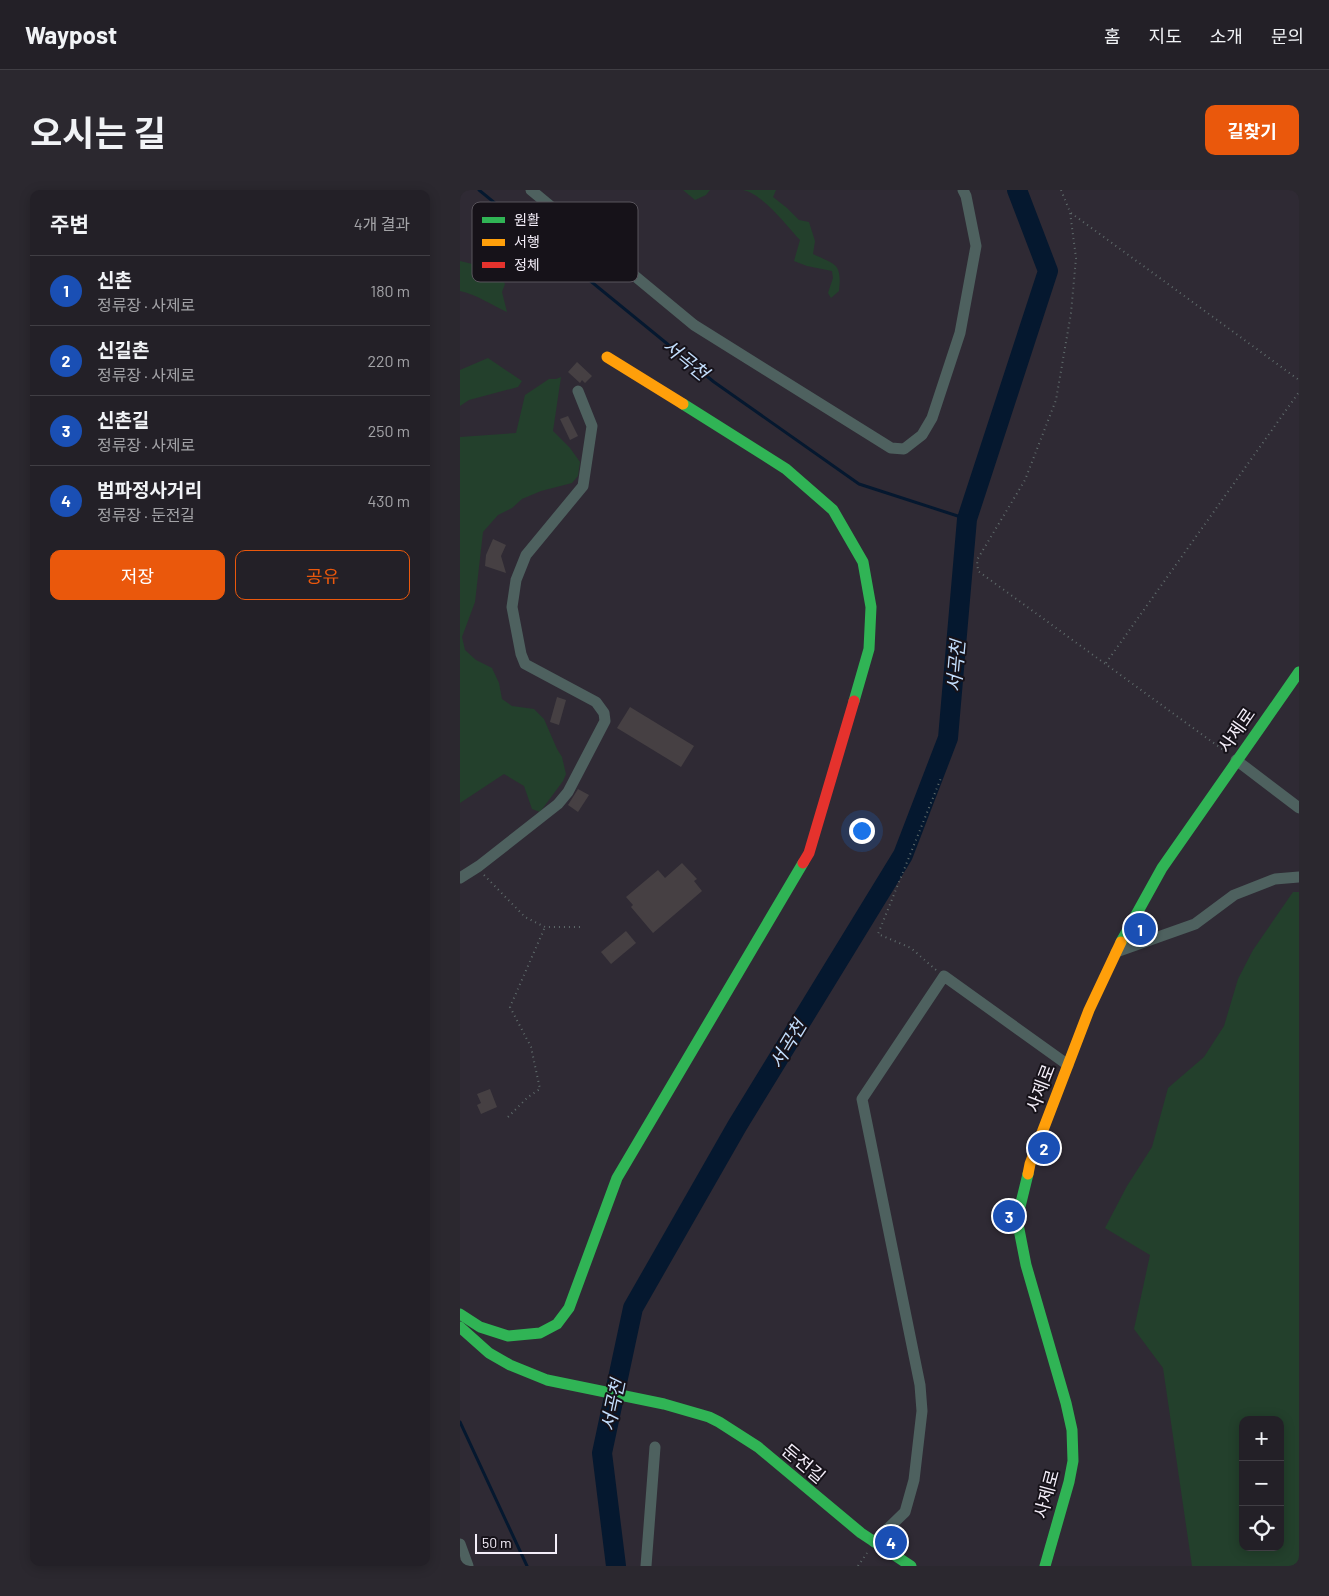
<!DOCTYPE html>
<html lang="ko">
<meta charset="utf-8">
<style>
:root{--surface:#232027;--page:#2b282f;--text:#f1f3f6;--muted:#a3a3a7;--line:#403e44;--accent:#ea580c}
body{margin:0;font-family:Barlow,"Noto Sans KR",sans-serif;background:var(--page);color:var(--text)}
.controls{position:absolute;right:15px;bottom:15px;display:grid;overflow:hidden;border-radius:10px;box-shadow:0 2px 12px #0003}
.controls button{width:45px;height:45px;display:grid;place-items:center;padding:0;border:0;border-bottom:1px solid var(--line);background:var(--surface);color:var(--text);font:25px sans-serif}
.scale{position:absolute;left:15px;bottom:12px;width:82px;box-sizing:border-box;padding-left:5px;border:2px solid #f4eef9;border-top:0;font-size:14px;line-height:18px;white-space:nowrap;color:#f4eef9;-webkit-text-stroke:4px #161219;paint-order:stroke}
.you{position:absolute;left:401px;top:640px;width:18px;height:18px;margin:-12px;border:4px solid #fff;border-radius:50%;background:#1a73e8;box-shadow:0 0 0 8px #1a73e833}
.badge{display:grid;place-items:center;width:32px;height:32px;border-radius:50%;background:var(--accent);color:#fff;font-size:16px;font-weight:700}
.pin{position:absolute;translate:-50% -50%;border:2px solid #fff;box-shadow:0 1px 5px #0006}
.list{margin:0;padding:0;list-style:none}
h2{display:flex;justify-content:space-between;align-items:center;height:65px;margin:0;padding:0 20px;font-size:21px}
h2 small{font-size:16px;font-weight:400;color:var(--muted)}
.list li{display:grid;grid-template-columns:32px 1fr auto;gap:15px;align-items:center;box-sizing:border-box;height:70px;padding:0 20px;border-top:1px solid var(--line)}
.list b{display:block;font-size:19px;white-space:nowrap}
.list p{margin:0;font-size:16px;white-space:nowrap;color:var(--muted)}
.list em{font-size:16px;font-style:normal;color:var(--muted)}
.actions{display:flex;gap:10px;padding:15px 20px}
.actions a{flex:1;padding:11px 0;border:1px solid var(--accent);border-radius:10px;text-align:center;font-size:18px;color:var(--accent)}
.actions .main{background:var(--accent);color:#fff}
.icon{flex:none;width:28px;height:28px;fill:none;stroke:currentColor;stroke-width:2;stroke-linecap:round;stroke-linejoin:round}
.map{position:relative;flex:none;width:839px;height:1376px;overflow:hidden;border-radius:10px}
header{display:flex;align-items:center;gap:30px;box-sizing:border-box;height:70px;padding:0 25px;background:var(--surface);border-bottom:1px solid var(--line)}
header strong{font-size:24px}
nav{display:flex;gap:28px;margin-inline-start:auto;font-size:18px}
.intro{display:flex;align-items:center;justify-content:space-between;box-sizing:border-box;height:120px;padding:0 30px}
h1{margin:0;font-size:35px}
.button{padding:12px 22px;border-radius:10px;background:var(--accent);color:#fff;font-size:18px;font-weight:700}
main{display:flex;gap:30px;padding:0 30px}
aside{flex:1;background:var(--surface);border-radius:10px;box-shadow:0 2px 12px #0003}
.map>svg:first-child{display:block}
</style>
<header>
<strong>Waypost</strong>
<nav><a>홈</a><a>지도</a><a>소개</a><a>문의</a></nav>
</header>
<div class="intro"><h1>오시는 길</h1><a class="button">길찾기</a></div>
<main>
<aside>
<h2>주변<small>4개 결과</small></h2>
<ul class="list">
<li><span class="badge" style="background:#1a4fb4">1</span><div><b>신촌</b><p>정류장 · 사제로</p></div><em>180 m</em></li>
<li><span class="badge" style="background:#1a4fb4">2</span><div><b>신길촌</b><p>정류장 · 사제로</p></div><em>220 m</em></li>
<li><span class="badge" style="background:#1a4fb4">3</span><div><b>신촌길</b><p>정류장 · 사제로</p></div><em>250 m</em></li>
<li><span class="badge" style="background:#1a4fb4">4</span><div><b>범파정사거리</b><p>정류장 · 둔전길</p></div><em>430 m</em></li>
</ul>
<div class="actions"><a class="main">저장</a><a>공유</a></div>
</aside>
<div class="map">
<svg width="839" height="1376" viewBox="0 0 839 1376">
<rect width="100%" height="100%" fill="#2f2a34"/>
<g fill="#23402c" fill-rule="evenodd">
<polygon points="223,0 250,0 246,5 235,10"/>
<path d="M 283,0 L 316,0 L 313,7 L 327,18 L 339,30 L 349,32 L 355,51 L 353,64 C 376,75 382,73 379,101 L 371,108 L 368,103 L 373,88 L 372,81 L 347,76 L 334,71 L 340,50 C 326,35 303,4 283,0 Z"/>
<path d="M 0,71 L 37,80 L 45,94 L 42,102 L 47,122 C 31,115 18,105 0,101 Z"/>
<polygon points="28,168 62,191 58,197 9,210 0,216 0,180"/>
<polygon points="101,187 93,241 110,258 120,272 118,286 112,293 81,301 62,309 52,318 38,325 23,342 15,412 2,447 5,460 16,470 32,478 39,493 42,509 52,516 74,519 84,529 97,559 102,567 106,584 103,591 80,622 72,619 64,596 44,584 0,613 0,247 56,243 65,205 89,189 96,189"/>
<path d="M 833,702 L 839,702 L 839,1376 L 732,1376 L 703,1178 L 674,1139 L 690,1065 L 645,1038 L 667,996 L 692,957 L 708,898 L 744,867 L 764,836 L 778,789 L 793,760 ZM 783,1230 L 820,1230 L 820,1357 L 783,1357 Z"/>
</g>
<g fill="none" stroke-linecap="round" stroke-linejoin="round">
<g stroke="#05182f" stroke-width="3">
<polyline points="19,0 254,192 399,294 507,329"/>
<polyline points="0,1232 67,1376"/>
</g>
<polyline stroke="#05182f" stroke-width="20" points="156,1376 142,1263 173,1118 277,936 443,665 488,548 507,329 588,81 557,0"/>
</g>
<g fill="#464043">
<polygon points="117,172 132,186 125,193 122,190 120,193 108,182"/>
<polygon points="108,226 118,246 110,250 100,229"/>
<polygon points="33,349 46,355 41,366 46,383 25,376 26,365"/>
<polygon points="97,507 106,510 99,535 90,532"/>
<polygon points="170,517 234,556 221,577 157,538"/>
<polygon points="118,599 129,605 118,622 108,615"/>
<polygon points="222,673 237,689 234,691 242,701 193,743 171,717 173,715 166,707 198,680 205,688"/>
<polygon points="166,741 176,753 151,774 141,762"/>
<polygon points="30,899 37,917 21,924 17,915 21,913 17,904"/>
</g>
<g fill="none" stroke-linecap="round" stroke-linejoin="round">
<g stroke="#5f6b6b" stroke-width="2" stroke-dasharray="1 4" stroke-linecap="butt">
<polyline points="601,0 610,22 616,68 611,123 596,210 565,290 517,370 518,381 766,562"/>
<polyline points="611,23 839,190"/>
<polyline points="646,473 839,202"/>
<polyline points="24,685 65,727 85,737 123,737"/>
<polyline points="476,780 451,758 418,744 481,588"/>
<polyline points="48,927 68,907 80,899 71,857 50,817 85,737"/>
<polyline points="398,1376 407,1363"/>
</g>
<g stroke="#4e615f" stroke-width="11">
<polyline points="71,0 234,135 431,258 444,259 462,245 472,228 500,143 516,56 506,6 503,0"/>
<polyline points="776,570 839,618"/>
<polyline points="0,688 19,676 98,614 108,602 145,531 144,523 136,512 65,474 61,464 52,417 56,390 66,365 123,296 132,236 118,201"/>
<polyline points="656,762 735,734 774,705 815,689 839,687"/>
<polyline points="414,1352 445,1322 454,1290 462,1221 460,1195 402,909 484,786 608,875"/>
<polyline points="0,1354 8,1376"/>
<polyline points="186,1376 195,1257"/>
</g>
<g stroke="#30b455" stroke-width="11">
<polyline points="223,214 326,279 373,320 403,372 411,417 409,459 394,511"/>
<polyline points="661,752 702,678 839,482"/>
<polyline points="568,984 557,1029 566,1075 606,1213 612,1240 613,1271 609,1292 585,1376"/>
<polyline points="0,1124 20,1137 48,1146 80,1143 97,1134 109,1118 157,988 343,673"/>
<polyline points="0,1137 29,1163 50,1175 87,1190 204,1214 249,1227 259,1232 298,1257 401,1343 451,1376"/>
</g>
<g stroke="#ff9f0a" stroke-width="11">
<polyline points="147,167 223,214"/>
<polyline points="568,984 570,974 629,820 661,752"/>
</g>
<polyline stroke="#e5322d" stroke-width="11" points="343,673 349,663 394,511"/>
</g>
<g text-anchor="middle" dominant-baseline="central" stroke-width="4" stroke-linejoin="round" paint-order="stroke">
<g font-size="18" fill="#f4eef9" stroke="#161219">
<text transform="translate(776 540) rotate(-55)">사제로</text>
<text transform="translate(580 898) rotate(-69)">사제로</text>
<text transform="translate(344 1273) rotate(40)">둔전길</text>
<text transform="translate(586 1304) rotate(-75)">사제로</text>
</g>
<g font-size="19" font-style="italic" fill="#c2ddfb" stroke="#161219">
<text transform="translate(226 169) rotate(39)">서곡천</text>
<text transform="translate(495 476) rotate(-85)">서곡천</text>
<text transform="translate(327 854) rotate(-59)">서곡천</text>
<text transform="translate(152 1215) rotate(-78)">서곡천</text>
</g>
</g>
<rect x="12" y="12" width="166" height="80" rx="8" fill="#161219" stroke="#59545c" stroke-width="1"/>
<rect x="22" y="27" width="23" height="6" fill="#30b455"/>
<rect x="22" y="49" width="23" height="7" fill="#ff9f0a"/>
<rect x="22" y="72" width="23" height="6" fill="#e5322d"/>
<g font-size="14" fill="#f4eef9">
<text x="54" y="35">원활</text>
<text x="54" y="57">서행</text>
<text x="54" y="80">정체</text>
</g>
</svg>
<div class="controls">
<button>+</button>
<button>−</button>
<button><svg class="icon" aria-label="locate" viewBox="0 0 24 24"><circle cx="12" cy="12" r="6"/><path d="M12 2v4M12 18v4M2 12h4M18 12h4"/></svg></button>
</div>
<div class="scale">50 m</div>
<div class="you"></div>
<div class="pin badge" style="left:680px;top:739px;background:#1a4fb4">1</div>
<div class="pin badge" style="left:584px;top:958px;background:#1a4fb4">2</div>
<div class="pin badge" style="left:549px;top:1026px;background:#1a4fb4">3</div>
<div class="pin badge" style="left:431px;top:1352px;background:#1a4fb4">4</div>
</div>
</main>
